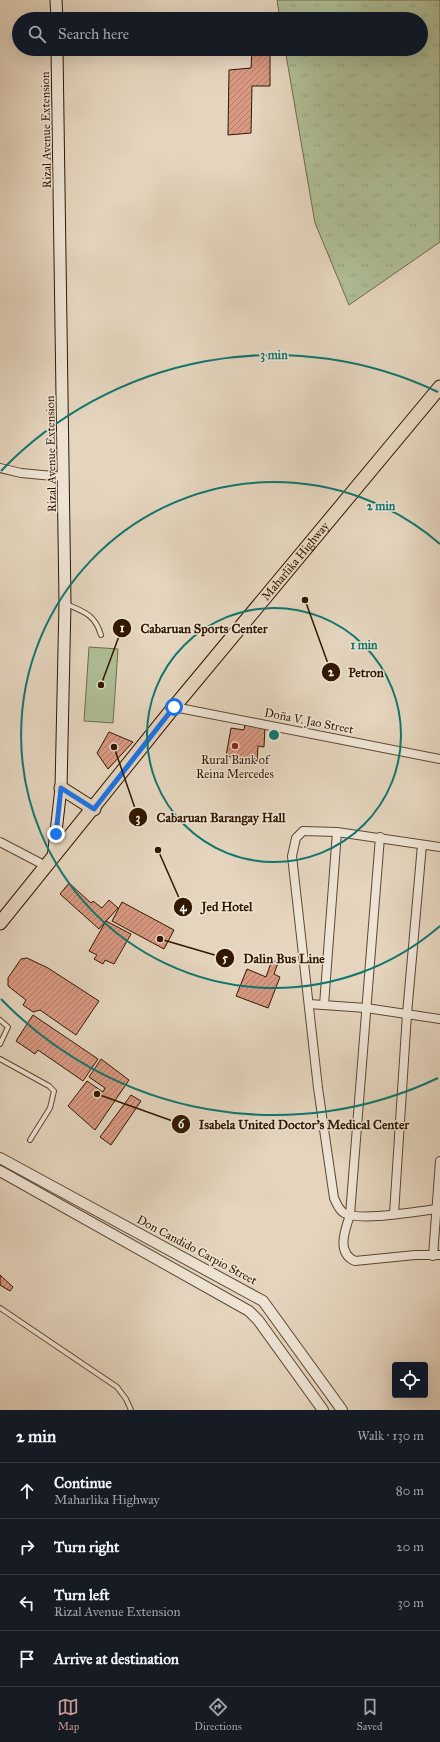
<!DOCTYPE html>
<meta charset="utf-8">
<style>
:root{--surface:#171b24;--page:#20242c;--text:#f1f3f6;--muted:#9ea1a6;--line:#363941;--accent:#c59692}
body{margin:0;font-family:"IM FELL Great Primer",serif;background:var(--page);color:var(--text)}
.controls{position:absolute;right:12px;bottom:12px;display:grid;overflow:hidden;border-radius:4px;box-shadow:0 4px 16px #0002}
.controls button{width:36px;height:36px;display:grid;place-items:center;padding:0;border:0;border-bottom:1px solid var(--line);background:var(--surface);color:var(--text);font:20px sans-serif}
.stop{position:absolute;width:12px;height:12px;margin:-9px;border:3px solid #1a73e8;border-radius:50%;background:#fff}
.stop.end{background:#1a73e8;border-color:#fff;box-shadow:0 1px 4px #0008}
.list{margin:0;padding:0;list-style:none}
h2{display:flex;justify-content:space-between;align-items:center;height:52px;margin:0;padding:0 16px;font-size:17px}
h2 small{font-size:13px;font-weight:400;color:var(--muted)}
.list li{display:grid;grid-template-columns:26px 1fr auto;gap:12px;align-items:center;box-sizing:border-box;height:56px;padding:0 16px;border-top:1px solid var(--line)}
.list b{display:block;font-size:15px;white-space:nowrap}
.list p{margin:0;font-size:13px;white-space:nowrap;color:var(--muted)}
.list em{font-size:13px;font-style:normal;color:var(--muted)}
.icon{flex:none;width:22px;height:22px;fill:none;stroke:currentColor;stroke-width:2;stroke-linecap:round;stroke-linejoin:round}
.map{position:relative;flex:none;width:440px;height:1410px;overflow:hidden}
.search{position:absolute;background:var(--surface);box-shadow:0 4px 16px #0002;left:12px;right:12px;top:12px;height:44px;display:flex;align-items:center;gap:10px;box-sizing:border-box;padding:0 14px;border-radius:22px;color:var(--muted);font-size:15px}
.sheet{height:276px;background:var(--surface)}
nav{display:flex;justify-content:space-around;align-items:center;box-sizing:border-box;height:56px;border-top:1px solid var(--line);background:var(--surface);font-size:11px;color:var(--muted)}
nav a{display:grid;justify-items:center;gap:2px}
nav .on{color:var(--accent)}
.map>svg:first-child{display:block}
</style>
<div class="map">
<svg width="440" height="1410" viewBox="0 0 440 1410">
<defs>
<pattern id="grass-tufts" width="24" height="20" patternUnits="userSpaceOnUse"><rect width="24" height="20" fill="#afbe96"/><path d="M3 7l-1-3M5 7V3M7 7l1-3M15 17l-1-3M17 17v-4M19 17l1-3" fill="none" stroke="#97a380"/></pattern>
<pattern id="building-hatch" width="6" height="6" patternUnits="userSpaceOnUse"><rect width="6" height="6" fill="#d99982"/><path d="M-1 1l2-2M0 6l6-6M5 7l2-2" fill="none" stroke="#b17c68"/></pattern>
</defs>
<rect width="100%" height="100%" fill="#e5d5be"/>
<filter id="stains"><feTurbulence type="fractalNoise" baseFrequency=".005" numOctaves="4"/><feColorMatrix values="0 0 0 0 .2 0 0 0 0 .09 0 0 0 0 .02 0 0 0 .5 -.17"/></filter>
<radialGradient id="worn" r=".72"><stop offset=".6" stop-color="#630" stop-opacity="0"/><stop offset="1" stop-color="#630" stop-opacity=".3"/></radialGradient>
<polygon fill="url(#grass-tufts)" stroke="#706b4b" points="277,0 440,0 440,242 349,305 315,223 285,49 421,49 421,19 280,19"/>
<polygon fill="#afbe96" stroke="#706b4b" points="89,647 118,649 113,723 84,721"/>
<g fill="url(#building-hatch)" stroke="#321800">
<polygon points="252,49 270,49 270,86 252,86 251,133 228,135 229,70 251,68"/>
<polygon points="245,723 265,727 264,747 258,746 257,761 226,756 231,728 244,730"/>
<polygon points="109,732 133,742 108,769 97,753"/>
<polygon points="69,883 91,903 93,901 102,908 109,900 118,908 99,929 60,894"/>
<polygon points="122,902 174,930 164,949 112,921"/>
<polygon points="106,921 131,934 114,964 105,960 103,964 94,959 97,955 89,951"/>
<polygon points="27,958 48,968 99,1001 76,1035 40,1010 33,1012 23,1005 26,1000 8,986 8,978 21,959"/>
<polygon points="272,960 278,963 274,974 280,977 268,1008 236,996 247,969 266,977"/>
<polygon points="33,1015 98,1059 83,1081 38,1050 35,1054 16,1041"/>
<polygon points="101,1059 129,1080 95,1130 68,1106 87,1081 103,1092 105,1088 89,1077"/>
<polygon points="131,1095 141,1101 111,1145 100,1137"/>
<polygon points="0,1275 13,1287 10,1291 0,1285"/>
</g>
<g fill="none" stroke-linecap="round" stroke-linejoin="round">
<g stroke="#5f4730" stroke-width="6">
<g id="service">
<path d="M 66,604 C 85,612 95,615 101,635"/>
<polyline points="0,1020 8,1027 0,1044"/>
<polyline points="0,1059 49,1086 54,1091 50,1108 30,1140"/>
<polyline points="0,1308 117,1387 126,1399 131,1410"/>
</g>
</g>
<g stroke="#5f4730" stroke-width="10">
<g id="minor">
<polyline points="0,468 21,473 64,477"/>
<polyline points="174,707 440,759"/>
<path d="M 380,837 L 350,1215 C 345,1230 336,1253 355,1261 L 415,1255 L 440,1255"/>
<polyline points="0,842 46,866"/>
<polyline points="309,1004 366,1008 440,1019"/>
<polyline points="324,1005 337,832"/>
<path d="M 437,1209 C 417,1211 360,1222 344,1213 C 338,1209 337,1204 334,1198 L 318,1088 L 292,856 L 296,838 L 303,831 L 337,832 L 440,847"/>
<polyline points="394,1214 407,1014 422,845"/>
<polyline points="433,1256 440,1161"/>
</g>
</g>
<g stroke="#5f4730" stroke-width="12">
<g id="tertiary">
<polyline points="0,1158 263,1301 342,1410"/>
<polyline points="0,1171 249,1311 258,1320 323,1410"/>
</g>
</g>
<g stroke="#321800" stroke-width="13">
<g id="secondary">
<polyline points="56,0 57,19"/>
<polyline points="53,858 61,788 65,603 57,49"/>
</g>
</g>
<g stroke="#321800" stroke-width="15">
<g id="primary">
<polyline points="61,788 94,809"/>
<path id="s1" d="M 0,923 L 174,707 L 440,387"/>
</g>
</g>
<use href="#service" stroke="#eee4d5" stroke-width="4"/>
<use href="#minor" stroke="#eee4d5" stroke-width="8"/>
<use href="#tertiary" stroke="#eee4d5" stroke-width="10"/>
<use href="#secondary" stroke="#eee4d5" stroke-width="11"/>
<use href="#primary" stroke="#e5d5be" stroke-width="13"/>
</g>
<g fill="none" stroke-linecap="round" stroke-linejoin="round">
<polyline stroke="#1a73e8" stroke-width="5" points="56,834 61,788 94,809 174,707"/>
</g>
<g fill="none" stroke="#0f766e" stroke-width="2">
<circle cx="274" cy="735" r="127"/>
<path d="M440 926A253 253 0 1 1 440 544"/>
<path d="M438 1078A380 380 0 0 1 1 999M1 471A380 380 0 0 1 438 392"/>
</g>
<circle fill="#8f2418" stroke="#eee4d5" stroke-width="1.5" cx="235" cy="746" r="4"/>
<g text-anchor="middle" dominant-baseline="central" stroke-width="3" stroke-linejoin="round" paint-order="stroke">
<g font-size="12" fill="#321800" stroke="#eee4d5">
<text transform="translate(46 130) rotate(-91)">Rizal Avenue Extension</text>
<text transform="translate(51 454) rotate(-91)">Rizal Avenue Extension</text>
<text stroke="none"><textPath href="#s1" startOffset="467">Maharlika Highway</textPath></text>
<text transform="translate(309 721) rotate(11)">Doña V. Jao Street</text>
<text transform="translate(197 1250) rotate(28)">Don Candido Carpio Street</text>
</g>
<g font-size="12" fill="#321800" stroke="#eee4d5">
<text x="235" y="760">Rural Bank of<tspan x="235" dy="14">Reina Mercedes</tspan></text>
</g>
</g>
<circle cx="274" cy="735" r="6" fill="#0f766e" stroke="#eee4d5" stroke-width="2"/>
<g font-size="12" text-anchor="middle" font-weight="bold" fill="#0f766e" stroke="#eee4d5" stroke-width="3" stroke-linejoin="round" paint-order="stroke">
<text x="274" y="359">3 min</text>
<text x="381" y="510">2 min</text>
<text x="364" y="649">1 min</text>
</g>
<path fill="none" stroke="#321800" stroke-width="1.5" d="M101 685L122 628M305 600L331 672M114 747L138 817M158 850L183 907M160 939L225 958M97 1094L181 1124"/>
<g fill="#321800" stroke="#eee4d5" stroke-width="1.5">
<circle cx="101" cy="685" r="4"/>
<circle cx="305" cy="600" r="4"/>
<circle cx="114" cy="747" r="4"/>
<circle cx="158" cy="850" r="4"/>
<circle cx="160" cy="939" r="4"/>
<circle cx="97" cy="1094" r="4"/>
<circle cx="122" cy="628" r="10"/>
<circle cx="331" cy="672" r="10"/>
<circle cx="138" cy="817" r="10"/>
<circle cx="183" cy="907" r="10"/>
<circle cx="225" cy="958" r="10"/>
<circle cx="181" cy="1124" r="10"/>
</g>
<g font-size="12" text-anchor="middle" font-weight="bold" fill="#fff">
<text x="122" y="632">1</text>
<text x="331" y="676">2</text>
<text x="138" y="822">3</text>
<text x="183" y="911">4</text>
<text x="225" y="962">5</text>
<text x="181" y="1128">6</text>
</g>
<g font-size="13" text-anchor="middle" font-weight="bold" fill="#321800" stroke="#eee4d5" stroke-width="3" stroke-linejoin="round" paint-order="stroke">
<text x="204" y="633">Cabaruan Sports Center</text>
<text x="366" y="677">Petron</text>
<text x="221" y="822">Cabaruan Barangay Hall</text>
<text x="227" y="911">Jed Hotel</text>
<text x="284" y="963">Dalin Bus Line</text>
<text x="304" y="1129">Isabela United Doctor's Medical Center</text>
</g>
<rect width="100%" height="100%" filter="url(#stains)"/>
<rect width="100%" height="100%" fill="url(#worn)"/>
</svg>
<div class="controls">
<button><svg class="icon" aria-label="locate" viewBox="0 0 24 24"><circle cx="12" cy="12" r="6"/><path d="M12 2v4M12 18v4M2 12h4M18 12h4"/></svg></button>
</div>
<div class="stop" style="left:174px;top:707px"></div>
<div class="stop end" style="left:56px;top:834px"></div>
<div class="search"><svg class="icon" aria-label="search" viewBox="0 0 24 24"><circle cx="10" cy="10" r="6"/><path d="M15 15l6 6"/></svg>Search here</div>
</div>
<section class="sheet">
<h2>2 min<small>Walk · 130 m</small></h2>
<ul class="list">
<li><svg class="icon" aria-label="ahead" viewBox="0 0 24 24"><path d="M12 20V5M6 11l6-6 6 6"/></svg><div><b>Continue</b><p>Maharlika Highway</p></div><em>80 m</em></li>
<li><svg class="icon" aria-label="right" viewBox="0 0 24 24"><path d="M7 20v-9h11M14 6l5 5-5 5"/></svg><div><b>Turn right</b></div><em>20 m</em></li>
<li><svg class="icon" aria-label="left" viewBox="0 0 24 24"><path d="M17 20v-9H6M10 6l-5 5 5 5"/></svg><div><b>Turn left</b><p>Rizal Avenue Extension</p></div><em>30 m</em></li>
<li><svg class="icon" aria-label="arrive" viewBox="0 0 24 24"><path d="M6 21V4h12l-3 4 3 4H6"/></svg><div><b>Arrive at destination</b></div></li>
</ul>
</section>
<nav>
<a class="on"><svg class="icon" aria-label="map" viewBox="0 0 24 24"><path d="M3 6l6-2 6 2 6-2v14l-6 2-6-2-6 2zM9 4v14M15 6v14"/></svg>Map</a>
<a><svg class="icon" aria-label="directions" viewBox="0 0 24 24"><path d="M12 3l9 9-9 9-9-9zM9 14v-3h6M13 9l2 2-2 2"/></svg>Directions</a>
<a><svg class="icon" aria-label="saved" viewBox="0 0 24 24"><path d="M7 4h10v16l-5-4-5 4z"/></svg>Saved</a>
</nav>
